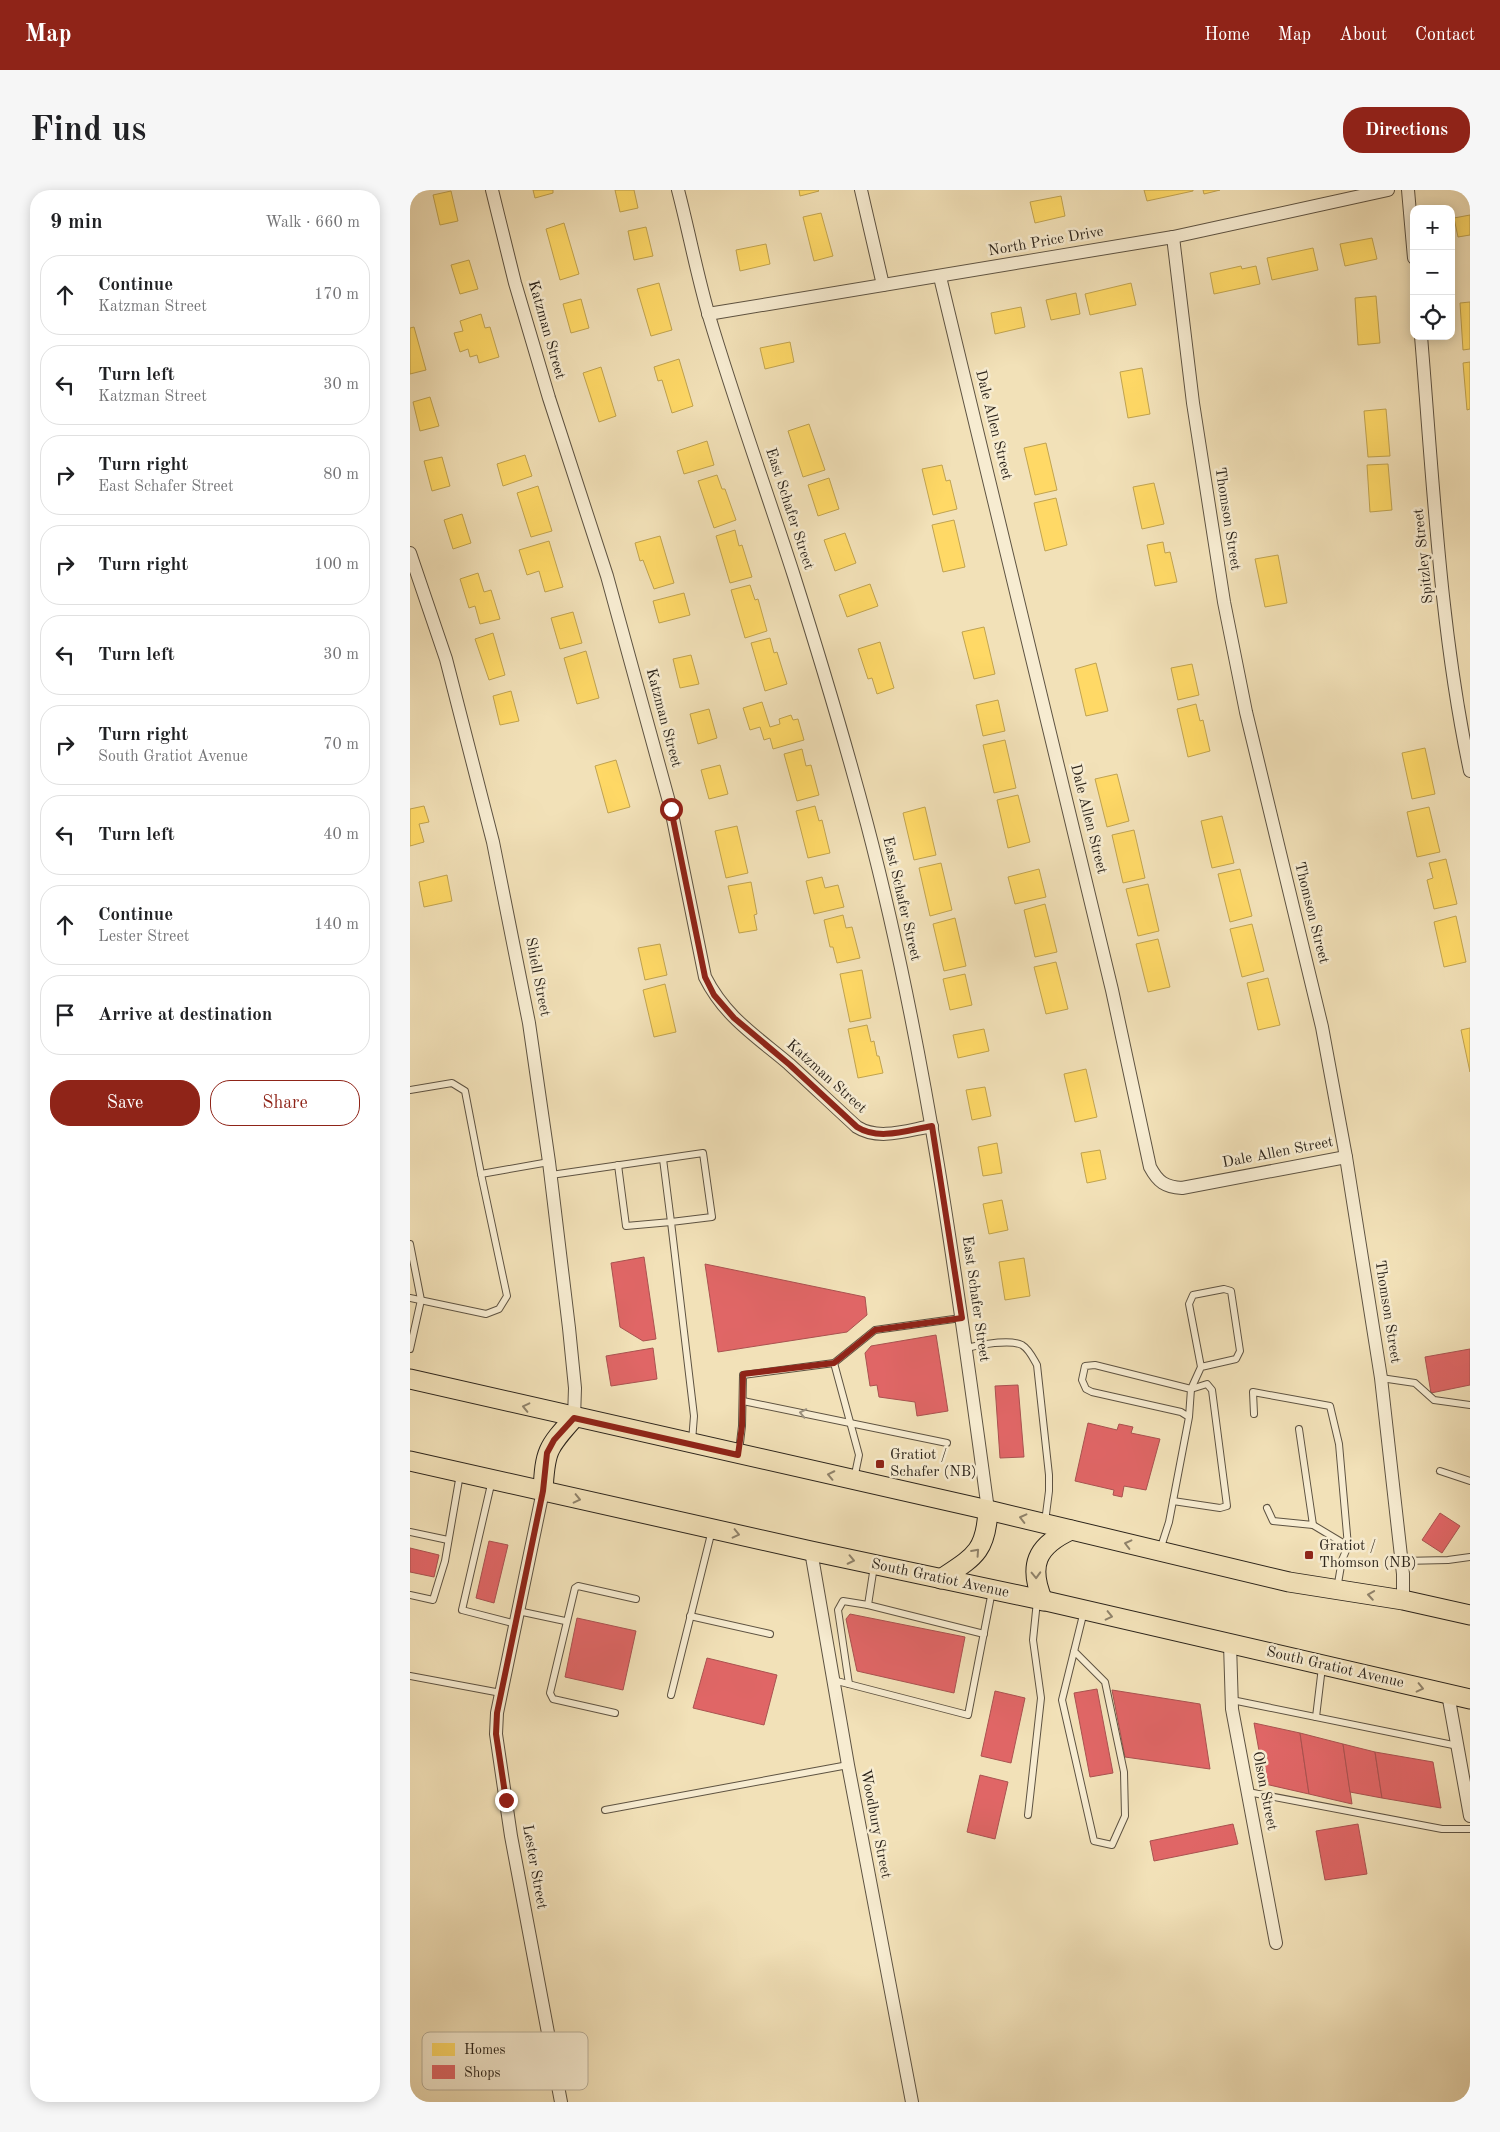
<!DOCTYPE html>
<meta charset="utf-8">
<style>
:root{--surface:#fff;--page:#f6f6f6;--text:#202124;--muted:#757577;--line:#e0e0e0;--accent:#8f2418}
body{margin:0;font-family:"Old Standard TT",serif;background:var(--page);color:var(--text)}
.controls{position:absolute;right:15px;top:15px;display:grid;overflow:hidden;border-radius:10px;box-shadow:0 2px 12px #0003}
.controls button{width:45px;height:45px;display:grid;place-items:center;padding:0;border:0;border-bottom:1px solid var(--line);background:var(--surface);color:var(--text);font:25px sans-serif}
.stop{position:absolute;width:15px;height:15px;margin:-11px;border:4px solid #8f2418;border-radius:50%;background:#fff}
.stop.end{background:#8f2418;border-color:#fff;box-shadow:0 1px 5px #0008}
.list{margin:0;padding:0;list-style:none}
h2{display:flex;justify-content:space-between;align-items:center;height:65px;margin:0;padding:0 20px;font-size:21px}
h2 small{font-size:16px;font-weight:400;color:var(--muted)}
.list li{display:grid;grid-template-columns:32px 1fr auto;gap:15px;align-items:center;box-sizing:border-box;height:80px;margin:0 10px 10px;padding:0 10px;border:1px solid var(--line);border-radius:20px}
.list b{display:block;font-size:19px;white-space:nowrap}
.list p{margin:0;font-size:16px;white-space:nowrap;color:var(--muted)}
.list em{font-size:16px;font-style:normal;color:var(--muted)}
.actions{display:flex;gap:10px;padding:15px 20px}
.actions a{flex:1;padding:11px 0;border:1px solid var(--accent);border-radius:20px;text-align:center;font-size:18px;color:var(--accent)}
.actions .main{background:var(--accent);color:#fff}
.icon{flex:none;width:28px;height:28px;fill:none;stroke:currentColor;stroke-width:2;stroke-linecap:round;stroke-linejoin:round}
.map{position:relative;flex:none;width:1060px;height:1912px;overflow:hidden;border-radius:20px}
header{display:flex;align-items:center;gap:30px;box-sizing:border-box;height:70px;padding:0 25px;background:var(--accent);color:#fff}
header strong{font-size:24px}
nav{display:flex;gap:28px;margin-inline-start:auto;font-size:18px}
.intro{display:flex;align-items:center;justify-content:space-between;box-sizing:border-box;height:120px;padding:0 30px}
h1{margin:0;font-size:35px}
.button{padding:12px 22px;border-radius:20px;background:var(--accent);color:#fff;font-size:18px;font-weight:700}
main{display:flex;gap:30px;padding:0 30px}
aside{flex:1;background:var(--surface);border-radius:20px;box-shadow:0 2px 12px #0003}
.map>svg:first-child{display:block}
</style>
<header>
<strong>Map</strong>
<nav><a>Home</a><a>Map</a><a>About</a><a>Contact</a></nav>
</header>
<div class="intro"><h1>Find us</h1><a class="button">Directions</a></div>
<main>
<aside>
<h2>9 min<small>Walk · 660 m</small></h2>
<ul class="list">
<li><svg class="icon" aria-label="ahead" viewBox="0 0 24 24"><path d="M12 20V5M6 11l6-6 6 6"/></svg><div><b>Continue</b><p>Katzman Street</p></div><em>170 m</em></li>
<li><svg class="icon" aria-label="left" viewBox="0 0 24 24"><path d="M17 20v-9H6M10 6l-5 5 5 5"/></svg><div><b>Turn left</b><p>Katzman Street</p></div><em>30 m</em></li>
<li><svg class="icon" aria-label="right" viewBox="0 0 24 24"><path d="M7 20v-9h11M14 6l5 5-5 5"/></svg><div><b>Turn right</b><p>East Schafer Street</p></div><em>80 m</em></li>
<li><svg class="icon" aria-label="right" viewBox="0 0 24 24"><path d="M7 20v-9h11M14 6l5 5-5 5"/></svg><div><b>Turn right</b></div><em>100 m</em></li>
<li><svg class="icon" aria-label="left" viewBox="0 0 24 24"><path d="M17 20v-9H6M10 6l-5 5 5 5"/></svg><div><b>Turn left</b></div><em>30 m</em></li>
<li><svg class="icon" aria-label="right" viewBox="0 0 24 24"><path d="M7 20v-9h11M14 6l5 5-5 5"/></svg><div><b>Turn right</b><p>South Gratiot Avenue</p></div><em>70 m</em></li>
<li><svg class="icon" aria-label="left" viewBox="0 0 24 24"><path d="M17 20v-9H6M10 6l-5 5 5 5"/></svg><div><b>Turn left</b></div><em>40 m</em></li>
<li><svg class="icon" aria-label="ahead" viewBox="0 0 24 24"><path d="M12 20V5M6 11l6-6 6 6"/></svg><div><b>Continue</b><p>Lester Street</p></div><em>140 m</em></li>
<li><svg class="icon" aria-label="arrive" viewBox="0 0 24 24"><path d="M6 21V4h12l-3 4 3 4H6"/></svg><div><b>Arrive at destination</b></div></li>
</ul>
<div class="actions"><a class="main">Save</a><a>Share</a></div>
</aside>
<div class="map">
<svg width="1060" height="1912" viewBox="0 0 1060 1912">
<rect width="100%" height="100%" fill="#f2e1b8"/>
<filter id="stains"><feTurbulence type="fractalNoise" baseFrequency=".004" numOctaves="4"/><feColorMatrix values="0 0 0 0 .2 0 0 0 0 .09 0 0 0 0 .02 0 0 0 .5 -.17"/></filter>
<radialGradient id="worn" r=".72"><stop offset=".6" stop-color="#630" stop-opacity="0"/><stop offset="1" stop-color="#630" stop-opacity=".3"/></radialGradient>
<g fill="#ffd966" stroke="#c0a350">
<polygon points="123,0 143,0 143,3 125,8"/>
<polygon points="205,0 224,0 228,18 210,22"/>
<polygon points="389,0 408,0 409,1 390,6"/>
<polygon points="734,0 783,0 783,1 737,11"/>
<polygon points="793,0 810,0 794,4"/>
<polygon points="41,1 48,31 30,35 23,5"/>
<polygon points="651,6 655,26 625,33 620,12"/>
<polygon points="411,23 423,66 404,71 393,27"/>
<polygon points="1060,25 1060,45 1048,47 1044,28"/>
<polygon points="154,33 169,84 150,90 136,39"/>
<polygon points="236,37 243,66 224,70 218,41"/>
<polygon points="962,48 967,69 935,76 930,54"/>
<polygon points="356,54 360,74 330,81 326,60"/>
<polygon points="903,58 908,80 862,90 857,68"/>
<polygon points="59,70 68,99 50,104 41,75"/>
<polygon points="831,76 832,79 846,76 850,94 804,104 800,83"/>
<polygon points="249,93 262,140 241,146 227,99"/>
<polygon points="721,93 726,115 680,125 675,104"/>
<polygon points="666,103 670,124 641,130 636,110"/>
<polygon points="966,106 970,153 948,155 945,108"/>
<polygon points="171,109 179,138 161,143 153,114"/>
<polygon points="1060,112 1060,159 1053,160 1050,113"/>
<polygon points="611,117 615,137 585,144 581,123"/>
<polygon points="71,124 75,138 80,137 89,167 69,173 67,165 60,167 58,159 50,162 44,143 53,141 50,131"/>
<polygon points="4,137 16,180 0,184 0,138"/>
<polygon points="380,152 384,172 355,179 350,158"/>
<polygon points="269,169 283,216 262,223 252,190 248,191 244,177"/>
<polygon points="1060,172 1060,219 1057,220 1053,173"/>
<polygon points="191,177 206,226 189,232 173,183"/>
<polygon points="732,178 740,224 718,228 710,182"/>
<polygon points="20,207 29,236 10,241 3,212"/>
<polygon points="976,219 980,266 958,267 954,221"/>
<polygon points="399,234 415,280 393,287 378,241"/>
<polygon points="297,251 304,275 274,284 267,261"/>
<polygon points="636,253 647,300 625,305 614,258"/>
<polygon points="115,265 122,286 93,296 87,274"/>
<polygon points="32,267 40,296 22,301 14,271"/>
<polygon points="978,274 982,320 960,322 957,275"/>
<polygon points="532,275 536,291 540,290 547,319 523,325 512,279"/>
<polygon points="307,285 312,299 315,299 326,330 304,338 288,291"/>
<polygon points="419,288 429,319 408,326 398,295"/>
<polygon points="744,293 754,334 732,339 723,297"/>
<polygon points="128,296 142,341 121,347 107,303"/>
<polygon points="646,308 657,355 635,361 624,313"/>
<polygon points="52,324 61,353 43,359 34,330"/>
<polygon points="544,330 555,377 533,382 522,335"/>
<polygon points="325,340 329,356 332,355 342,387 320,393 306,346"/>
<polygon points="435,343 446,373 425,381 414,350"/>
<polygon points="250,346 264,393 244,399 233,370 230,371 225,353"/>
<polygon points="139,351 153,397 135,402 129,381 117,385 109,360"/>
<polygon points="753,352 755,363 760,362 767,392 745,396 737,355"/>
<polygon points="868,365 877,413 855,417 845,369"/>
<polygon points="68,383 74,402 81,400 90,429 70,434 65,416 59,418 50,389"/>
<polygon points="460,394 468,416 437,427 429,405"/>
<polygon points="340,395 345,410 348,409 357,441 335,448 321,400"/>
<polygon points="274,403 280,425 249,433 243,411"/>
<polygon points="163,422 172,453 150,459 141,428"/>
<polygon points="574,437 585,484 564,489 552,442"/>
<polygon points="83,443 95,485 79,490 65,449"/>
<polygon points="360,448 364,463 367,462 377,494 355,501 341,453"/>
<polygon points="470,452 484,498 467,504 462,488 458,489 448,459"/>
<polygon points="176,461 189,508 167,514 154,468"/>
<polygon points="281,465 289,494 270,498 263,469"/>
<polygon points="686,473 698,521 676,526 665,479"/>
<polygon points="782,474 789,505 768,510 761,478"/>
<polygon points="101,501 109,531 90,535 83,506"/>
<polygon points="588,510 595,541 573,546 566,515"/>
<polygon points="352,512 360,537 370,534 369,529 381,525 383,530 388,529 394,550 363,559 360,548 354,550 350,537 340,540 333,518"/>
<polygon points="786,514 790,531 793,530 800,561 778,567 767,519"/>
<polygon points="299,519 307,548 288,554 280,524"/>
<polygon points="595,550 606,598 584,603 573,555"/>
<polygon points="1015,558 1025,604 1002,609 992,563"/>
<polygon points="392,559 396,576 401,575 409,605 387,611 374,564"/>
<polygon points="206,570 220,617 198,623 185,576"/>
<polygon points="310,575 318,604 299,609 291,580"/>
<polygon points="707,584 719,631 697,637 685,589"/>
<polygon points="608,605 620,652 598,658 587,610"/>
<polygon points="14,616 19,632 9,634 14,652 0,656 0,619"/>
<polygon points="405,616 409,631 412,630 420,663 398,668 386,621"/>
<polygon points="515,617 526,665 504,670 493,623"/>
<polygon points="1019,617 1030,662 1007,667 997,622"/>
<polygon points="812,626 824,673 802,678 791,631"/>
<polygon points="327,636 338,683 316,688 305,641"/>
<polygon points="724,640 735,688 713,693 702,645"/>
<polygon points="1036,669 1047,714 1024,719 1017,690 1023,688 1019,673"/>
<polygon points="531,673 542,720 520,726 509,678"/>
<polygon points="629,679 636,707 605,714 598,687"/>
<polygon points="830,679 842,726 820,732 808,684"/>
<polygon points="37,685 42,711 14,717 9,692"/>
<polygon points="412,687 415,698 428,695 434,717 404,724 396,691"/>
<polygon points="341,692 347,724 344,725 347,740 329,743 318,696"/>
<polygon points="738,694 749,741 728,746 716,699"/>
<polygon points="635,714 647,762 625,767 614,720"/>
<polygon points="433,725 436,738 442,737 450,768 427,773 423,757 420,757 414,730"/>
<polygon points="1046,726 1056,772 1034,777 1024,732"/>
<polygon points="545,728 556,776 534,781 523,734"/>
<polygon points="842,734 854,781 832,787 820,739"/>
<polygon points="748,749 760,797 738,802 726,754"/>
<polygon points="250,754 257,785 235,790 228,758"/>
<polygon points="646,772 658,819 636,824 624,777"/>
<polygon points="452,780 461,828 440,832 430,784"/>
<polygon points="555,784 562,815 540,820 533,789"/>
<polygon points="858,788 870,835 848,840 837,793"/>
<polygon points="255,794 266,842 244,847 233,800"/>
<polygon points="457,835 461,852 464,851 467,866 469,866 473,883 448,888 438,839"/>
<polygon points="1060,838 1060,882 1051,840"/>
<polygon points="574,839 579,861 548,868 543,845"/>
<polygon points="676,879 687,927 665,932 654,884"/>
<polygon points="575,897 581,926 562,930 556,900"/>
<polygon points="587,953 592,983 573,986 568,957"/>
<polygon points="690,960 696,989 677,993 671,963"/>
<polygon points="592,1010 598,1040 579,1044 573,1014"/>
<polygon points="614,1068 620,1106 595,1110 589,1072"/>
</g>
<g fill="#e06666" stroke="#aa5250">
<polygon points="234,1067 246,1149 233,1151 210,1137 201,1073"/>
<polygon points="295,1074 455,1107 457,1125 437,1142 308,1162"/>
<polygon points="526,1145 538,1221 507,1226 505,1212 469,1207 467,1195 460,1196 455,1163 461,1156"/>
<polygon points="243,1158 247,1189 201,1196 196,1166"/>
<polygon points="1060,1159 1060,1195 1021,1203 1015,1167"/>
<polygon points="608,1195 614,1267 590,1268 585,1196"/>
<polygon points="678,1233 707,1240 709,1234 723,1237 721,1243 750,1249 736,1300 714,1296 712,1307 703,1305 704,1300 665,1291"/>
<polygon points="1030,1323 1050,1336 1032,1363 1012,1350"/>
<polygon points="79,1351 98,1355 84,1413 66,1408"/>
<polygon points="0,1358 29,1365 24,1387 0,1382"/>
<polygon points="440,1424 555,1447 544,1503 447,1481 436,1429"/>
<polygon points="167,1428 226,1441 213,1500 155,1487"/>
<polygon points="297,1468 367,1485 354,1535 283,1518"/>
<polygon points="687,1499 703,1583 680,1587 664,1503"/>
<polygon points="702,1500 790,1514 800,1579 715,1567"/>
<polygon points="585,1501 615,1508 601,1573 571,1566"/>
<polygon points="844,1533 890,1543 899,1604 855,1594"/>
<polygon points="890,1543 933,1554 942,1614 899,1604"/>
<polygon points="933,1554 965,1562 972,1608 940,1602"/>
<polygon points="965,1562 1023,1572 1031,1618 972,1608"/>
<polygon points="570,1585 598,1592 585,1649 557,1642"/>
<polygon points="823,1634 828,1654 744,1671 740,1651"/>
<polygon points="948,1634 957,1684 915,1690 906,1641"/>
</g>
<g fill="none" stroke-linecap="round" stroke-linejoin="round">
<g stroke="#5e5342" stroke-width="8">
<g id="service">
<polyline points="0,900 42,893 55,901 71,984 139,972"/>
<polyline points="208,975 216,1036 261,1032 253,969"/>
<polyline points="141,985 293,963 302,1027 261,1032 284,1226 282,1251"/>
<polyline points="0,1054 11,1110 0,1159"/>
<polyline points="0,1108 76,1124 89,1119 97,1106 71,984"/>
<path d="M 556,1158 C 569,1155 600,1149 612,1155 C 619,1159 623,1168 627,1175 L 639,1285 L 639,1301 L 635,1332"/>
<polyline points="424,1173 449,1265 444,1289"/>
<polyline points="971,1188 1005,1193 1024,1210 1060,1215"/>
<polyline points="781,1199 791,1177 779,1114 783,1105 814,1099 821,1101 830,1161 826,1169 791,1177"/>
<polyline points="333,1211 537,1253"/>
<polyline points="844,1224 843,1202 920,1216 929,1254 938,1356 932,1370 927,1399"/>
<polyline points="329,1261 332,1236 333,1185 424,1173 465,1140 551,1128"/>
<polyline points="1030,1281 1060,1291"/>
<polyline points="82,1290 52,1420 106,1434"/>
<polyline points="763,1311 810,1318 817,1316 802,1200 797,1194 781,1199"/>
<polyline points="857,1318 863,1331 903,1335 889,1239"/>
<polyline points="903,1335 938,1356"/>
<polyline points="0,1342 38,1350"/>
<polyline points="750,1360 759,1332 779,1227 771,1222 682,1202 676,1199 672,1190 675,1176 685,1175 781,1199 779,1227"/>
<polyline points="992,1371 1038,1370 1060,1367"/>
<polyline points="464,1376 458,1415 574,1444"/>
<polyline points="0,1405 23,1410 35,1371 50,1284"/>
<polyline points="108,1421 155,1431"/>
<polyline points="280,1426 360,1444"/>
<polyline points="664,1461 695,1492 714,1582 715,1626 702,1655 684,1651 652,1510 674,1421"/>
<polyline points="0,1486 91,1503"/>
<polyline points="423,1490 558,1525 582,1401"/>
<polyline points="439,1494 428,1420 433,1411 458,1415"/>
<polyline points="261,1505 302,1340"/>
<polyline points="822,1510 1048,1556"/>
<polyline points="205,1523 143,1509 140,1503 165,1398 168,1396 226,1409"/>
<polyline points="906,1527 912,1477"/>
<polyline points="838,1602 1032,1639 1060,1639"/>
<polyline points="195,1620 438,1575"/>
<polyline points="618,1625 631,1508 623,1450 627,1411"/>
</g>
</g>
<g stroke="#5e5342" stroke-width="14">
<g id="minor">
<path d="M 82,0 L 105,93 L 139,208 L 197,386 L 261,619 L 295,787 C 315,827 346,846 379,874 C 402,895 424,916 447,937 C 469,951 498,940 522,936"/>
<path d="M 268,0 C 279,42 287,85 299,126 C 325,213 356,299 384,386 C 410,468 435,551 457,634 C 516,859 547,1090 578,1320"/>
<polyline points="451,0 473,95"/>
<polyline points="998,0 1004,68"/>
<polyline points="763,47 783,213 814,412 836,522 912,837 936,967 971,1188 993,1384 993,1410"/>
<path d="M 530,87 L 702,800 L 740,977 C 748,992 755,997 772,998 L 936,967"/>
<polyline points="298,124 763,47 978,0"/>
<path d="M 1011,146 C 1023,290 1030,440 1060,581"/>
<polyline points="0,363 36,469 83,652 119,833 139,972 159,1138 165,1198 164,1228"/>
<polyline points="133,1301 87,1523 86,1544 101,1646 151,1912"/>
<polyline points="401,1361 438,1575 502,1912"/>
<polyline points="820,1454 822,1519 866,1753"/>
<polyline points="1038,1504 1060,1626"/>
</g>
</g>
<g stroke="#2c241b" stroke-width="21">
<g id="primary">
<polyline points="0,1189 578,1320 879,1392 993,1410 1060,1425"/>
<polyline points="0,1271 401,1361 627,1409 1060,1509"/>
<path d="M 133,1301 C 135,1261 137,1258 164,1228"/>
<path d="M 531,1389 C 564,1367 576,1362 578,1320"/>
<path d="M 633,1411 C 618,1376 626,1356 661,1340"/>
</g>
</g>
<use href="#service" stroke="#f7ecd1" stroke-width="6"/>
<use href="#minor" stroke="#f7ecd1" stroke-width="12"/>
<use href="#primary" stroke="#f2e1b8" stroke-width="19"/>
</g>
<defs><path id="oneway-chevron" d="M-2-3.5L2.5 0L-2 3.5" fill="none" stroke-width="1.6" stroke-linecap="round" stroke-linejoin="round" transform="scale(1.25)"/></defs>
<g stroke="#8f826a">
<use href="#oneway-chevron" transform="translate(116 1217) rotate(-167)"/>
<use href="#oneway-chevron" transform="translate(421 1285) rotate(-168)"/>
<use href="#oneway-chevron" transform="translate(167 1309) rotate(13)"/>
<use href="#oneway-chevron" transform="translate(613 1328) rotate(-166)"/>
<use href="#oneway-chevron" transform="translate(326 1344) rotate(13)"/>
<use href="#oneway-chevron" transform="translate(718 1354) rotate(-166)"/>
<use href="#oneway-chevron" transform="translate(566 1362) rotate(-48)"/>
<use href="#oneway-chevron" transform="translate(441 1370) rotate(12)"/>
<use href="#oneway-chevron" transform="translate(626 1385) rotate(88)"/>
<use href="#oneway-chevron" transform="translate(961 1405) rotate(-171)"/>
<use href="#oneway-chevron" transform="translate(699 1426) rotate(13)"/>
<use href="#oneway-chevron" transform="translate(1010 1498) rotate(13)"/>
</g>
<use stroke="#9c927f" href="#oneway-chevron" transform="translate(393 1223) rotate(-168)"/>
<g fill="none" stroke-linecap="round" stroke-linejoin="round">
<path stroke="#8f2418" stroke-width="6" d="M 96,1610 L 86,1544 L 87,1523 L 133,1301 L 137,1263 L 144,1250 L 164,1228 L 328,1265 L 332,1236 L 333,1184 L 424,1173 L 465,1140 L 552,1128 L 522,936 C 498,940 469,951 447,937 L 380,875 L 324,828 L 304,805 L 295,787 L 261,619"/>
</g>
<g fill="#8f2418" stroke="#f7ecd1" stroke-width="2">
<rect x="465" y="1269" width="10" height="10" rx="2.5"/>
<rect x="894" y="1360" width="10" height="10" rx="2.5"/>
</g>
<g text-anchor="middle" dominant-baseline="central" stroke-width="5" stroke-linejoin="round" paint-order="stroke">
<g font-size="15" fill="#2c241b" stroke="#f7ecd1">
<text transform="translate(636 52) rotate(-10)">North Price Drive</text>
<text transform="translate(136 140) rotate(74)">Katzman Street</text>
<text transform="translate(583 235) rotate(76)">Dale Allen Street</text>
<text transform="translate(379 319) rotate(72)">East Schafer Street</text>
<text transform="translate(817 329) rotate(81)">Thomson Street</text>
<text transform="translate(1014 366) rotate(-96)">Spitzley Street</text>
<text transform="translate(253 528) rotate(75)">Katzman Street</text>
<text transform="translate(678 629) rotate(76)">Dale Allen Street</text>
<text transform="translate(491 709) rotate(77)">East Schafer Street</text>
<text transform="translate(901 723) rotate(76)">Thomson Street</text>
<text transform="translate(127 787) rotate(79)">Shiell Street</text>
<text transform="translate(416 887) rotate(42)">Katzman Street</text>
<text transform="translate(868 963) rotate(-11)">Dale Allen Street</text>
<text transform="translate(565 1109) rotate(82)">East Schafer Street</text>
<text transform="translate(977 1122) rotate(81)">Thomson Street</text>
<text transform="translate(530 1389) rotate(12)">South Gratiot Avenue</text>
<text transform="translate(925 1478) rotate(13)">South Gratiot Avenue</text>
<text transform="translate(854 1601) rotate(79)">Olson Street</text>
<text transform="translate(465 1634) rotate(79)">Woodbury Street</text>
<text transform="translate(124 1677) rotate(80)">Lester Street</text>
</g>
<g font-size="15" fill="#2c241b" stroke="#f7ecd1" text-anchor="start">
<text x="480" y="1265">Gratiot /<tspan x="480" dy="17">Schafer (NB)</tspan></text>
<text x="909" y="1356">Gratiot /<tspan x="909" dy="17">Thomson (NB)</tspan></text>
</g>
</g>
<rect x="12" y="1842" width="166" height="58" rx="8" fill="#f7ecd1" stroke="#bab09a" stroke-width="1"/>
<rect x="22" y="1853" width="23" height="13" fill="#ffd966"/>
<rect x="22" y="1875" width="23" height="14" fill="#e06666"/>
<g font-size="14" fill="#2c241b">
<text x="54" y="1864">Homes</text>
<text x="54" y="1887">Shops</text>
</g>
<rect width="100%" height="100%" filter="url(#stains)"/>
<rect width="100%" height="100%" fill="url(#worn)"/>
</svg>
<div class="controls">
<button>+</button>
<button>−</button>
<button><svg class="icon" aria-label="locate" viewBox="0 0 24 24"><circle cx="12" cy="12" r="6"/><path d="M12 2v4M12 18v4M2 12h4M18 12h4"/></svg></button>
</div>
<div class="stop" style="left:261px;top:619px"></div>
<div class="stop end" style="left:96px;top:1610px"></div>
</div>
</main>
